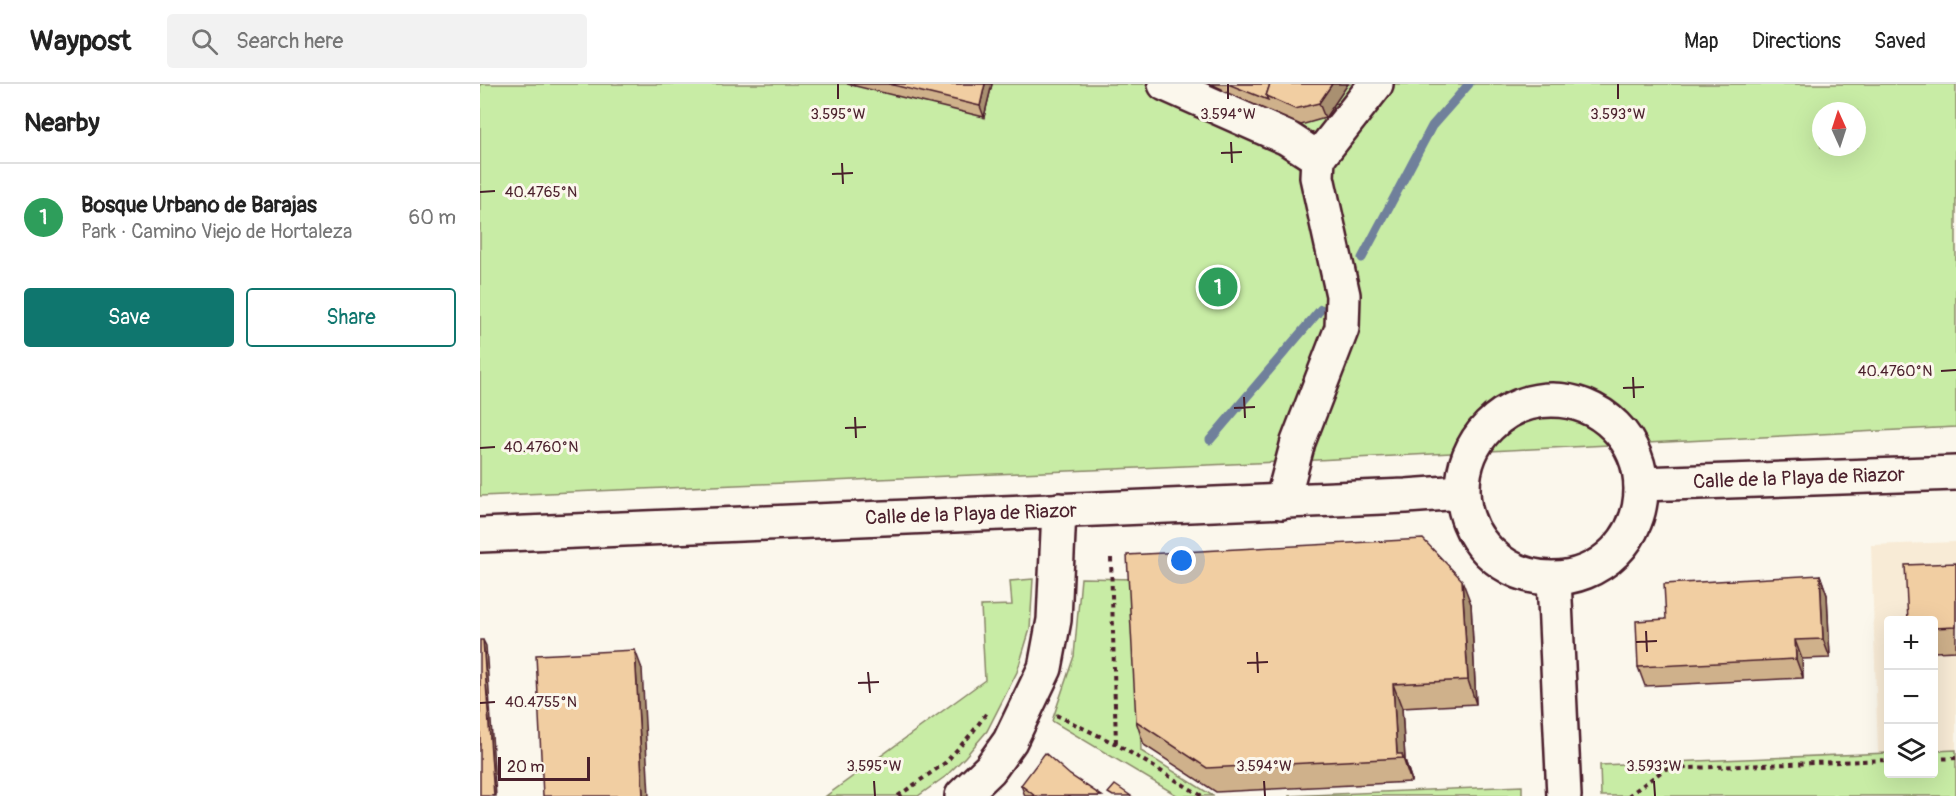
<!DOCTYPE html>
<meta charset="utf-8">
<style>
:root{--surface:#fff;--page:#f2f2f2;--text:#222;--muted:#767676;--line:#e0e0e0;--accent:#0f766e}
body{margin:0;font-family:Pangolin,sans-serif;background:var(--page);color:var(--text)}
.controls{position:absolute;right:18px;bottom:18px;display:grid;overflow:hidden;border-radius:6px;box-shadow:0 6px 24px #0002}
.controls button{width:54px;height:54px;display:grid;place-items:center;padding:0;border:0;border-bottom:2px solid var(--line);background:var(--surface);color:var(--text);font:30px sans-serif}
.compass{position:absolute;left:1332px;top:18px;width:54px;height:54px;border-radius:50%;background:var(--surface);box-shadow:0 6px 24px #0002;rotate:357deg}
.scale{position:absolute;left:18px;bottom:15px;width:92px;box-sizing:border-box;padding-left:6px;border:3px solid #4a1f2b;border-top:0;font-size:16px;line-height:21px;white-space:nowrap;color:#4a1f2b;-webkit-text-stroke:4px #fbf7ec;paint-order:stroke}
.you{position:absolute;left:702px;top:477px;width:21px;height:21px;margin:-15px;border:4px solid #fff;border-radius:50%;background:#1a73e8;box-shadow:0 0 0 9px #1a73e833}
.badge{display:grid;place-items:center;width:39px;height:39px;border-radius:50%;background:var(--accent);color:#fff;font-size:20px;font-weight:700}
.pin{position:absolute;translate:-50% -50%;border:3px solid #fff;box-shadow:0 2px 6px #0006}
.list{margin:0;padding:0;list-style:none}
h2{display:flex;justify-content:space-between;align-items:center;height:78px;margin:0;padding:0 24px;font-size:26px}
h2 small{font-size:20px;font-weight:400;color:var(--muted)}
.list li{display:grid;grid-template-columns:39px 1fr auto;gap:18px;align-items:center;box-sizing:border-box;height:108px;padding:0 24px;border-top:2px solid var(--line)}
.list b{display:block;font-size:22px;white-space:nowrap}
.list p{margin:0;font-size:20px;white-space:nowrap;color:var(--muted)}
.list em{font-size:20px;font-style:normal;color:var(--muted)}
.actions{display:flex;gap:12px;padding:18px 24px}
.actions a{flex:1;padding:14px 0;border:2px solid var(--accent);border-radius:6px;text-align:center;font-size:21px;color:var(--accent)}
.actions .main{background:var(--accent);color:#fff}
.icon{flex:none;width:33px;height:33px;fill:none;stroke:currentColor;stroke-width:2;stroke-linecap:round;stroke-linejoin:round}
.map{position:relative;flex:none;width:1476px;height:712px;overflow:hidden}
header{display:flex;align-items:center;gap:36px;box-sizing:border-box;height:84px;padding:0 30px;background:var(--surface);border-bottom:2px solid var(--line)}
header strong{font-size:28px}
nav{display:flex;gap:33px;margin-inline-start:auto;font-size:21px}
.search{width:420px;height:54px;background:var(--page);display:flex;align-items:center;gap:15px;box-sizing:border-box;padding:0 21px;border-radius:6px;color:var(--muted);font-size:22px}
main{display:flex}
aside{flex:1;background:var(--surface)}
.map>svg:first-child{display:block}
</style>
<header>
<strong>Waypost</strong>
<div class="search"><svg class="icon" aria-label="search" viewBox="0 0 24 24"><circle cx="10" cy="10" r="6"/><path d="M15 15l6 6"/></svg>Search here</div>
<nav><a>Map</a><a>Directions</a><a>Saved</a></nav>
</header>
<main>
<aside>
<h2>Nearby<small></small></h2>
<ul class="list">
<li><span class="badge" style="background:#2e9e5b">1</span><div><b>Bosque Urbano de Barajas</b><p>Park · Camino Viejo de Hortaleza</p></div><em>60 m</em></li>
</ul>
<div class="actions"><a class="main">Save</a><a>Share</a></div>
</aside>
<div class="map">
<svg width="1476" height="712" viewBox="0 0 1476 712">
<rect width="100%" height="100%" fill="#fbf7ec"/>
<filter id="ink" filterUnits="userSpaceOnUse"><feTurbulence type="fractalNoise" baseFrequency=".0167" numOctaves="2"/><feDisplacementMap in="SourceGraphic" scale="12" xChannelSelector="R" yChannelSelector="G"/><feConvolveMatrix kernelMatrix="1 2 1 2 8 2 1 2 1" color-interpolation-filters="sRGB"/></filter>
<g filter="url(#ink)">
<polygon fill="#f8ebd6" points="1476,458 1476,666 1454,667 1454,536 1408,536 1408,669 1398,669 1391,461"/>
<g fill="#c8eca5" stroke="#898668" stroke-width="1.5" fill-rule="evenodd">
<path d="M 0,0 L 1476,0 L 1476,343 L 798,378 L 0,412 ZM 1341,27 L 1377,27 L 1377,63 L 1341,63 Z"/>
<polygon points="601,494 656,495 661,667 733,712 698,712 572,637 594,572"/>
<polygon points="553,495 550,545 537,588 507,647 485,673 466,692 438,712 346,712 505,596 501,522 532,521 530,497"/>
<polygon points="1476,666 1476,712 1121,712 1120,681 1408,669 1408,690 1454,690 1454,667"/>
<polygon points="1042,702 1042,712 808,712"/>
</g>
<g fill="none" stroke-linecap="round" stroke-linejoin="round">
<g stroke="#6f809b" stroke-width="9">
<polyline points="882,174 952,42 989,0"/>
<polyline points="730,356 841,225"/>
</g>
<g stroke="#4a1f2b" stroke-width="38">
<g id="minor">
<polyline points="685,0 807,54 838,74 896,0"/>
<circle cx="1072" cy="405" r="89"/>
<polyline points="1161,400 1476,389"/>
<polyline points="802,418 818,358 862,244 863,211 837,93 838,74"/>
<polyline points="0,451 926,412 982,408"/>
<polyline points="1074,495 1084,712"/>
<polyline points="482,712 510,685 530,657 565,584 574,536 579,426"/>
</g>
</g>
<g stroke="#4a1f2b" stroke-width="4" stroke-dasharray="4.5 4.5" stroke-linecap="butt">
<polyline points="631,474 636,660"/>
<polyline points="576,631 636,660 722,712"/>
<polyline points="1454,675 1476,674"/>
<polyline points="418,712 465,679 492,649 508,627"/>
<polyline points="1148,712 1185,685 1408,676"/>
</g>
<use href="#minor" stroke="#fbf7ec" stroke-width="33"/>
</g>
<g fill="#cfb18b" stroke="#4a1f2b" stroke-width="1.5">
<polygon points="367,0 512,0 504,33"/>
<polygon points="731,0 868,0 845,34 821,41 743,7 742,5"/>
<polygon points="1476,479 1476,567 1454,568 1454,537"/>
<polygon points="1340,491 1347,511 1350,574 1322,575 1323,594 1165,602 1158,583"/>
<polygon points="991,520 996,620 922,624 925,676 931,694 931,698 736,708 664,661 656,637"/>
<polygon points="541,701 622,712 545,712"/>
</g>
<g fill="#a99071" stroke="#4a1f2b" stroke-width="1.5">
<polygon points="505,0 512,0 504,33 500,22"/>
<polygon points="852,0 868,0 845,34 839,19"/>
<polygon points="1340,491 1347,511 1350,574 1343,555"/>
<polygon points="982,496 991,520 996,620 988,596"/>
<polygon points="3,556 6,562 16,712 14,712"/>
<polygon points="1315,556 1322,575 1323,594 1316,575"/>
<polygon points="155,566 162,585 169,712 163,712"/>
<polygon points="913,600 922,624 925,676 931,694 931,698 923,674 917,670"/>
</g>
<g fill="#f1cea2" stroke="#4a1f2b" stroke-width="1.5">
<polygon points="409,0 505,0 500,22"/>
<polygon points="748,0 790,0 786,12 788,16"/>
<polygon points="790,0 852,0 839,19 815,25 786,12"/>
<polygon points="943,455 982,496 988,596 913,600 917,670 922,670 923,674 727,684 656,637 647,471"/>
<polygon points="1476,479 1476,543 1454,544 1454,537 1428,537 1425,481"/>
<polygon points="1340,491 1343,555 1315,556 1316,575 1158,583 1156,537 1186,535 1184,500"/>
<polygon points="0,556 3,556 14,712 0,712"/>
<polygon points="155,566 163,712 63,712 56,571"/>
<polygon points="565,669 590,691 622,712 555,712 541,701"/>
<polygon points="635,701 651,712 633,712 628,709"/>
</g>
</g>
<path fill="none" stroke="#4a1f2b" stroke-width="2" d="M 358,0 L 358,15M 748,0 L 748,15M 1138,0 L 1138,15M 751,58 L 752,79M 741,69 L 762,68M 362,79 L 363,100M 352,90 L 373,89M 0,108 L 15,107M 1461,287 L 1476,286M 1153,293 L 1154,314M 1143,304 L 1164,303M 764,313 L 765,334M 754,324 L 775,323M 375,333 L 376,354M 365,344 L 386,343M 0,364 L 15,363M 1166,547 L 1167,568M 1156,558 L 1177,557M 777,568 L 778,589M 767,579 L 788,578M 388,588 L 390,609M 378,599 L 399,598M 0,619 L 15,618M 394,697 L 395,712M 784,697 L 785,712M 1174,697 L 1175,712"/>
<g text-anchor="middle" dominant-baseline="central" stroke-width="6" stroke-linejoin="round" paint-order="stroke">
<g font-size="20" fill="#4a1f2b" stroke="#fbf7ec">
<text transform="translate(1319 394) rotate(-2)">Calle de la Playa de Riazor</text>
<text transform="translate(491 430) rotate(-2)">Calle de la Playa de Riazor</text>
</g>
</g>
<g font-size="15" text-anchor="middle" fill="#4a1f2b" stroke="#fbf7ec" stroke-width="6" stroke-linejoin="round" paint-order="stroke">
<text x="358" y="35">3.595°W</text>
<text x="748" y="35">3.594°W</text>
<text x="1138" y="35">3.593°W</text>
<text x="61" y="113">40.4765°N</text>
<text x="1415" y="292">40.4760°N</text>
<text x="61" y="368">40.4760°N</text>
<text x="61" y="623">40.4755°N</text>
<text x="394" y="687">3.595°W</text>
<text x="784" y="687">3.594°W</text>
<text x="1174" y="687">3.593°W</text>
</g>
</svg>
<div class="controls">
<button>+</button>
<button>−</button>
<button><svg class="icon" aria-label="layers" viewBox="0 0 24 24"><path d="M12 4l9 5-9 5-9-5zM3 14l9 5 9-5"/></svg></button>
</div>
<svg class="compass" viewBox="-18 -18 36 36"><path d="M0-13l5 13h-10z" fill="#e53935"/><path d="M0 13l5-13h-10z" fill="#767676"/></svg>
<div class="scale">20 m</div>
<div class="you"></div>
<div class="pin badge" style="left:738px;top:203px;background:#2e9e5b">1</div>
</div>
</main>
